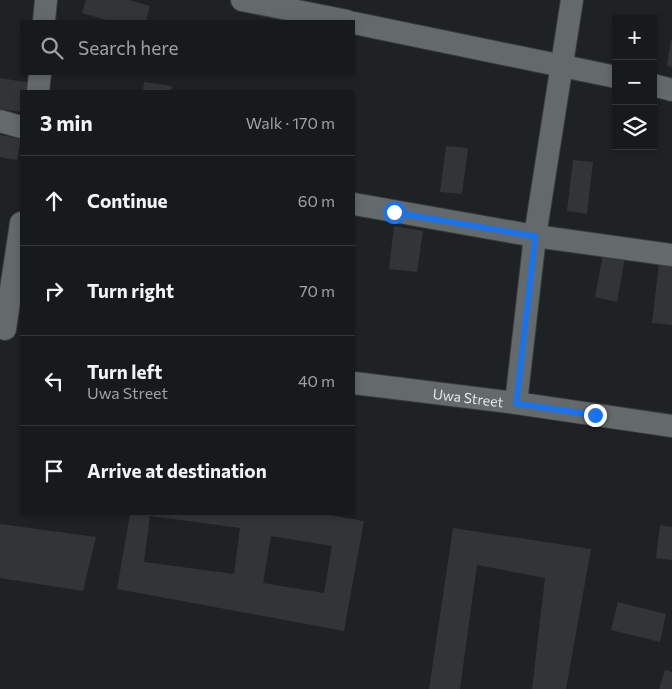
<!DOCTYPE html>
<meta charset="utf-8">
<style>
:root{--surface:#161a1a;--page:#1f2323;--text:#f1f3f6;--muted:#9ea1a2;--line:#353839}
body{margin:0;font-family:Commissioner,sans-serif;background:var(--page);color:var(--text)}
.controls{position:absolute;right:15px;top:15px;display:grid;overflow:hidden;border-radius:0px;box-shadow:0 2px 8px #0003}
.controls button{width:45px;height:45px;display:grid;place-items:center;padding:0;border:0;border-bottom:1px solid var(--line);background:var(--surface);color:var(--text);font:25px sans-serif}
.stop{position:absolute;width:15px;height:15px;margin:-11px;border:4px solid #1a73e8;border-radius:50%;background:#fff}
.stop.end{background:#1a73e8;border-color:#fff;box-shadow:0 1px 5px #0008}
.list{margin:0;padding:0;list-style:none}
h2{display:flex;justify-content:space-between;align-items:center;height:65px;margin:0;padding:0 20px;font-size:21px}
h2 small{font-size:16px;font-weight:400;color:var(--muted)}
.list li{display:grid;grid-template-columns:32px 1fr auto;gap:15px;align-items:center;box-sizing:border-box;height:90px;padding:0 20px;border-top:1px solid var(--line)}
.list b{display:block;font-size:19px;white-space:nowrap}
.list p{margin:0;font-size:16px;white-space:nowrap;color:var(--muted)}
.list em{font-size:16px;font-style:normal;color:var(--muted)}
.icon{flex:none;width:28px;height:28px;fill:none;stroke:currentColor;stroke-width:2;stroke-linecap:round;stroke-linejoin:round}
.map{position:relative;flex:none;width:672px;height:689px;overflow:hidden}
.search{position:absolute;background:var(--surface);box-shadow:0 2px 8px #0003;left:20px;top:20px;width:335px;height:55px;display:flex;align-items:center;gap:12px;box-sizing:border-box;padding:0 18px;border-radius:0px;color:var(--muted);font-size:19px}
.panel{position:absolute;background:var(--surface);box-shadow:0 2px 8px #0003;left:20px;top:90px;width:335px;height:425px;border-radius:0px}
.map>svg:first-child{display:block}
</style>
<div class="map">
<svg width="672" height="689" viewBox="0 0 672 689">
<rect width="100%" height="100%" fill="#1e2223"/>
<g fill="#323538" fill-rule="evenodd">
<polygon points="86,0 129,0 150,6 146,21 110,21 82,13"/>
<polygon points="671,39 672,40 672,67 667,66"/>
<polygon points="0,78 31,83 30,91 21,91 21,112 0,109"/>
<polygon points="144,82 172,86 171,91 143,91"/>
<polygon points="0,135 21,139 17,160 0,157"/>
<polygon points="446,146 468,148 462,194 440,192"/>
<polygon points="573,160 593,162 587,214 567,211"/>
<polygon points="394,226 423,231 417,272 389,269"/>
<polygon points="603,254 625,258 617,302 595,297"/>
<polygon points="659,264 672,266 672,325 652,323"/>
<path d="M 130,514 L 323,514 L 364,521 L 344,631 L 117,589 ZM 150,516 L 240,528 L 234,574 L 144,562 ZM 271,536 L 332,546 L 324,593 L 263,583 Z"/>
<polygon points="0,524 96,537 83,591 0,578"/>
<polygon points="660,525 672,527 672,560 656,558"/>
<polygon points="453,528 591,549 566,689 532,689 545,578 477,565 460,689 429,689"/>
<polygon points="618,602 666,614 660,642 611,630"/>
<polygon points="665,670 672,672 672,689 659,689"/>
</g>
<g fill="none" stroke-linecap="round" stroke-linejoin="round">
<g stroke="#383c3d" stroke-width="24">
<g id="minor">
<polyline points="242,0 347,21"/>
<polyline points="44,21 46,0"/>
<polyline points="354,23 616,77"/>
<polyline points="653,85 672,90"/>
<polyline points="38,91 40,74"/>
<polyline points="0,121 21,127"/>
<polyline points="354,204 535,236 672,255"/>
<polyline points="5,329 21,223"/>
<path id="s1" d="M 354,383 L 516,403 L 672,426"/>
<polyline points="516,403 535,236 572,0"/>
</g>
</g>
<use href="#minor" stroke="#646a6b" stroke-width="22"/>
</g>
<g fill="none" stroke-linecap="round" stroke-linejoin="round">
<polyline stroke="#1a73e8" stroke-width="6" points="394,212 535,236 516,403 595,415"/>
</g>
<g text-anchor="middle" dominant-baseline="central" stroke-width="4.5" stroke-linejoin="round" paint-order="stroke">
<g font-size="14" fill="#e4e7e8" stroke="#090b0c">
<text stroke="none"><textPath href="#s1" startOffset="115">Uwa Street</textPath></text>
</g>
</g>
</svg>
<div class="controls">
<button>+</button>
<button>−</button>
<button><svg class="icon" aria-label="layers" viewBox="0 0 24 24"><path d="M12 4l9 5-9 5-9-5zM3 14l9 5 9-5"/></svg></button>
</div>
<div class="stop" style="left:394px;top:212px"></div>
<div class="stop end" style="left:595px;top:415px"></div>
<div class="search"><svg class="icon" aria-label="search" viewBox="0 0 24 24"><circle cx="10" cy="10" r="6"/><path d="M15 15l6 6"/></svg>Search here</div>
<section class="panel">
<h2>3 min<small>Walk · 170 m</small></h2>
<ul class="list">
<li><svg class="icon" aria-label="ahead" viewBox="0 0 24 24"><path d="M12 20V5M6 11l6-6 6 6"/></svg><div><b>Continue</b></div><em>60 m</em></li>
<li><svg class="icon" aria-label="right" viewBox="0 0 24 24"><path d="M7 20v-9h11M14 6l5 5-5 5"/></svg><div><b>Turn right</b></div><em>70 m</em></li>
<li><svg class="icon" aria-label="left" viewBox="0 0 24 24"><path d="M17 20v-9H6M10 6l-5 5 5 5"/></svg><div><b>Turn left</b><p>Uwa Street</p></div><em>40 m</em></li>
<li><svg class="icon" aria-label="arrive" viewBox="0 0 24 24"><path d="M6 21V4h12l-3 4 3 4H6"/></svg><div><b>Arrive at destination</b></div></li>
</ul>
</section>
</div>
